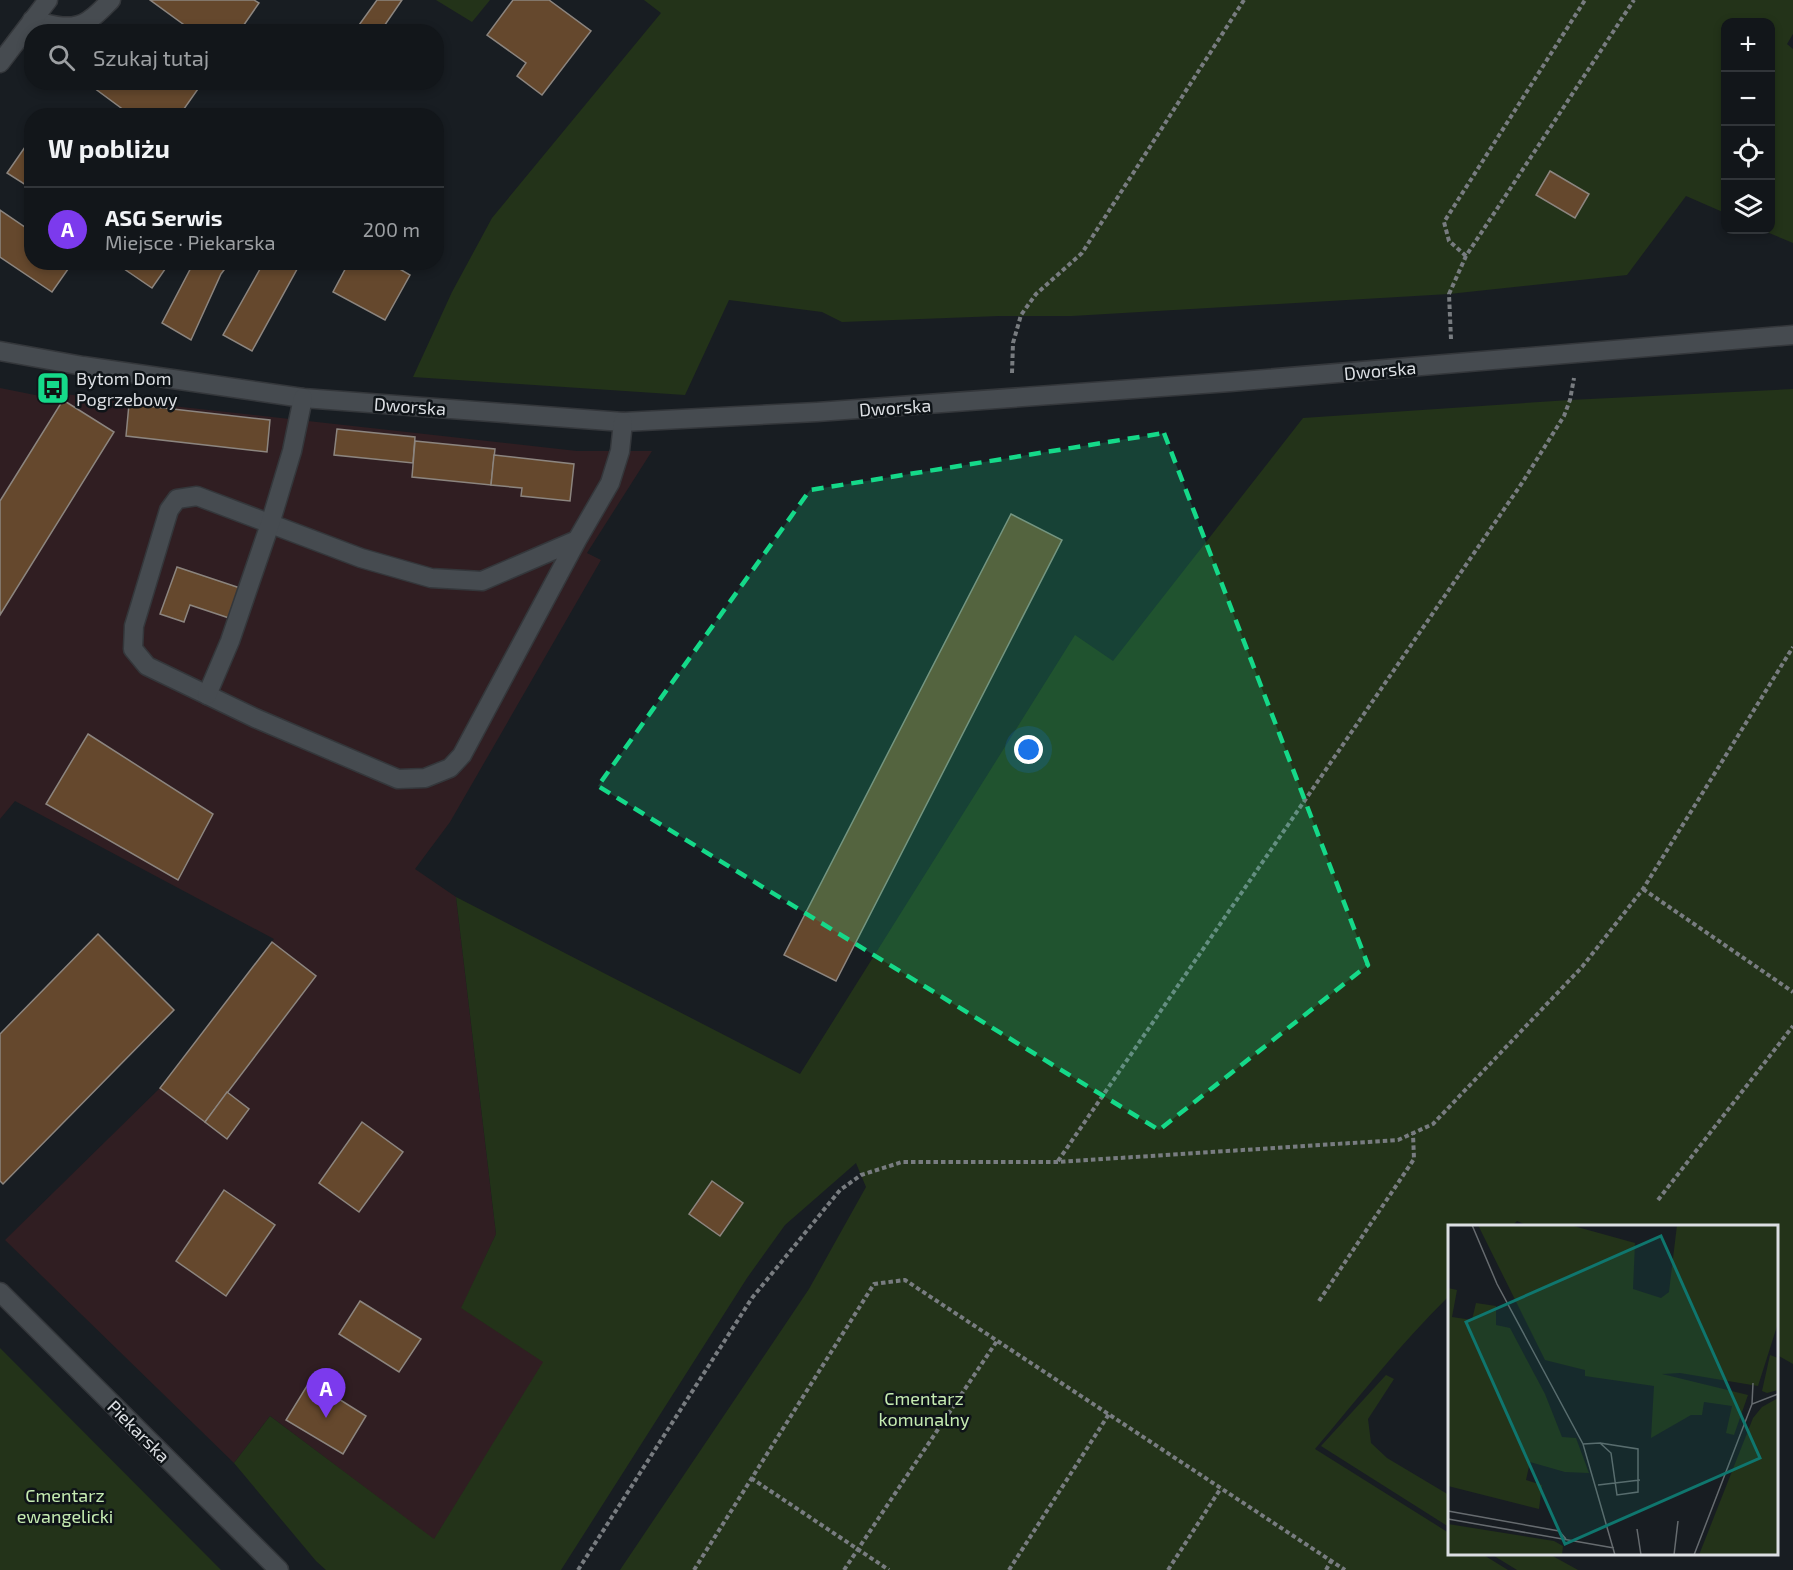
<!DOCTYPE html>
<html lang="pl">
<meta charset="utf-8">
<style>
:root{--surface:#12161a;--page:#1f2327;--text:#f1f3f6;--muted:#9c9fa2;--line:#313539;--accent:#7c3aed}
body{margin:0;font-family:"Exo 2",sans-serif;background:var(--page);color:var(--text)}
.controls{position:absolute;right:18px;top:18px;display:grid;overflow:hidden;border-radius:12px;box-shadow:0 3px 9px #0003}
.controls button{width:54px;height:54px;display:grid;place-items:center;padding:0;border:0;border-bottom:2px solid var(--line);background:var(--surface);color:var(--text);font:30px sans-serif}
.you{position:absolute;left:1029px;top:750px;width:21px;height:21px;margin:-15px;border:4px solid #fff;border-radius:50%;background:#1a73e8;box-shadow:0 0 0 9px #1a73e833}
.badge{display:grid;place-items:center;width:39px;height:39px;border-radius:50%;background:var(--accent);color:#fff;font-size:20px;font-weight:700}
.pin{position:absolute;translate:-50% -50px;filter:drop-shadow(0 2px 3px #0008)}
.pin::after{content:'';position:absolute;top:32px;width:21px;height:18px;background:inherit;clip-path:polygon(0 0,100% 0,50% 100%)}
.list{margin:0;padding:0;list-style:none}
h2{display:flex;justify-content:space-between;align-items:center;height:78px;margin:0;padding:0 24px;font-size:26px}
h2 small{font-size:20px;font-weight:400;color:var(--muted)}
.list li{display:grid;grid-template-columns:39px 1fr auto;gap:18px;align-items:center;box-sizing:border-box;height:84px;padding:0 24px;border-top:2px solid var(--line)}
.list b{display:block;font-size:22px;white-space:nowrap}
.list p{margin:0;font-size:20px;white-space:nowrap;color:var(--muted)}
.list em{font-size:20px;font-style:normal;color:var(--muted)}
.icon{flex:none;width:33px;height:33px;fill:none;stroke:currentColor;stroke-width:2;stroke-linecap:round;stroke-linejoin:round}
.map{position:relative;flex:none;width:1793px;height:1570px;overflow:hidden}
.search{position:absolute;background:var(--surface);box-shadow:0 3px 9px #0003;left:24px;top:24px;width:420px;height:66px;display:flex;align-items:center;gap:15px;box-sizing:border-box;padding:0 21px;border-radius:24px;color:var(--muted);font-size:22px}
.panel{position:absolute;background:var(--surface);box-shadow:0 3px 9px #0003;left:24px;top:108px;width:420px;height:162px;border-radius:24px}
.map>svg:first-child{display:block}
</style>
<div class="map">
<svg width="1793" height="1570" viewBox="0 0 1793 1570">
<rect width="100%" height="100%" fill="#181d22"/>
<polygon fill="#301e22" points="0,388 60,400 64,394 577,451 652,451 587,553 601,560 450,822 415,869 456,897 496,1234 462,1308 544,1362 434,1540 270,1416 234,1463 5,1240 160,1088 274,939 15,801 0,819"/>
<g fill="#233319">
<polygon points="436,0 490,0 472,22"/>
<polygon points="644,0 1793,0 1793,34 1787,44 1793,49 1793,243 1762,230 1770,230 1770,22 1726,22 1725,213 1686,196 1627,275 1449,294 1072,316 999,316 842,322 822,312 729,300 685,395 413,377 452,292 492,218 661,13"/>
<path d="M 1793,389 L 1793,1364 L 1777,1355 L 1776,1226 L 1528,1226 L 1517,1221 L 1512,1226 L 1450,1226 L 1449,1296 C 1401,1343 1359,1397 1315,1449 L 1449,1533 L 1450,1554 L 1482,1554 L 1508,1570 L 620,1570 L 809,1289 L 866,1187 L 856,1163 L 785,1225 L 747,1278 L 561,1570 L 326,1570 L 316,1561 L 234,1463 L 270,1416 L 434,1539 L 543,1362 L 461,1308 L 496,1234 L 456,897 L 800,1074 L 1075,635 L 1113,661 L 1303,418 L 1570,400 Z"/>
<polygon points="0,1348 221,1570 0,1570"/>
<polygon points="1386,1375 1394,1379 1368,1419 1371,1443 1387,1458 1449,1495 1449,1527 1321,1446"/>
<polygon points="1491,1554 1549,1554 1578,1570 1517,1570"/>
</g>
<g fill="#65482d" stroke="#8c857f" stroke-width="1.5">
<polygon points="150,0 254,0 259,3 239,32 194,32"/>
<polygon points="377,0 402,0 380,32 354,32"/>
<polygon points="513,0 549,0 591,31 542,95 517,76 526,63 487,35"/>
<polygon points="86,82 189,82 198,89 179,116 132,116"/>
<polygon points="32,137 32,189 7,173"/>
<polygon points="1550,171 1589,194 1575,218 1536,195"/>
<polygon points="0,210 32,232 32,262 73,262 52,292 0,257"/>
<polygon points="114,262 170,262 152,288"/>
<polygon points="194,262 230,262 221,274 191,340 162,323"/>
<polygon points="264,262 301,262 252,351 223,335"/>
<polygon points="349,262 388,262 410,275 385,320 333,292"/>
<polygon points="63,400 114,432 0,615 0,501"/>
<polygon points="129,404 270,420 267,452 126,436"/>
<polygon points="337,429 415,437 413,463 334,455"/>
<polygon points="415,441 495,449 491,485 412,477"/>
<polygon points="494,455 574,464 570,501 521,496 522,488 491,485"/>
<polygon points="1011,514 1062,540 836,981 784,955"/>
<polygon points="177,567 243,589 232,619 190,605 184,622 160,614"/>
<polygon points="88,734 213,814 178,880 46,804"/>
<polygon points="98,934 174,1010 3,1184 0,1181 0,1034"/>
<polygon points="272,942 316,976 205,1122 160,1088"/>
<polygon points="227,1092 249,1109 227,1139 205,1122"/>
<polygon points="362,1122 403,1152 359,1212 319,1183"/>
<polygon points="712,1181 743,1203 720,1236 689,1214"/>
<polygon points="224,1190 275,1225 226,1296 176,1261"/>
<polygon points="360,1301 421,1339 399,1372 339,1334"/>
<polygon points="310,1381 366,1416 343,1454 286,1420"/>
</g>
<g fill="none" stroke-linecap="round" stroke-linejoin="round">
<g stroke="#34373b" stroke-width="21">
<g id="minor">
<path d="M 32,20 C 50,25 72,32 89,20 C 97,15 104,7 111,0"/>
<polyline points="0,63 48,0"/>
<polyline points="0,351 83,366 303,398 623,422 817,412 1230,382 1793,335"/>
<polyline points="577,540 462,755 450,768 425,778 398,779 255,718 147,666 133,649 134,626 169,510 177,499 197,496 361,558 431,578 482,581 577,540 610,483 620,451 623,422"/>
<polyline points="207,695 230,641 270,524 292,451 303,398"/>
<polyline points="0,1292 279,1570"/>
</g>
</g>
<g stroke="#787c80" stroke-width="4" stroke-dasharray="4.5 3" stroke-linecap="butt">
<polyline points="1466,256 1449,241 1444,222 1585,0"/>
<polyline points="1451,339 1449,294 1466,256 1634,0"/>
<polyline points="1012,373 1013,343 1021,315 1036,294 1082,253 1244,0"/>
<polyline points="1643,889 1793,992"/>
<polyline points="1058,1161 1522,483 1564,416 1570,400 1574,378"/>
<polyline points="1658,1200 1793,1026"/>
<polyline points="1319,1301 1414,1159 1413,1134"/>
<polyline points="751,1478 889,1570"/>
<polyline points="578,1570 752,1298 840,1190 861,1175 902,1162 1057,1162 1398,1140 1433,1124 1582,967 1643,889 1793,647"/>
<polyline points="694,1570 874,1284 905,1280 1345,1570"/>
<polyline points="844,1570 997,1341"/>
<polyline points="1009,1570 1109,1414"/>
<polyline points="1168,1570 1221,1488"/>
<polyline points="1326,1570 1331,1561"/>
</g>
<use href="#minor" stroke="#464b50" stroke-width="18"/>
</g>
<path fill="#15d989" fill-opacity="0.2" stroke="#15d989" stroke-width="4.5" stroke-dasharray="12 8" stroke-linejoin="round" d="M 1164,433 L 1368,965 L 1159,1130 L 598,786 L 810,490 Z"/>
<defs>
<g id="bus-square" transform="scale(1.725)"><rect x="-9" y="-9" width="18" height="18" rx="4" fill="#15d989" stroke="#0f1418"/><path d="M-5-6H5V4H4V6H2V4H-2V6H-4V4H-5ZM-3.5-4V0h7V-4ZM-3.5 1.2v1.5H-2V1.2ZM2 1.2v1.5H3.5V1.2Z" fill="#111"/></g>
</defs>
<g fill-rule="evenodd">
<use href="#bus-square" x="53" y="388"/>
</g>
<g text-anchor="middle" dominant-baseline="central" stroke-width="5" stroke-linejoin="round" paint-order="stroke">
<g font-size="18" fill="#dcdfe3" stroke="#0f1418">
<text transform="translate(1380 370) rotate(-5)">Dworska</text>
<text transform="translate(410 406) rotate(4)">Dworska</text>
<text transform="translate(895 407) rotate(-4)">Dworska</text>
<text transform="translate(139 1431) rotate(45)">Piekarska</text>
</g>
<g font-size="18" fill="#dcdfe3" stroke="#0f1418" text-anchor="start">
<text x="76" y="378">Bytom Dom<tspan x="76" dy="21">Pogrzebowy</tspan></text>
</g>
<g font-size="18" fill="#c6ecb2" stroke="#0f1418">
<text x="924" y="1398">Cmentarz<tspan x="924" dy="21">komunalny</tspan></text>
<text x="65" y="1495">Cmentarz<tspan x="65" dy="21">ewangelicki</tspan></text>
</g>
</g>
<g transform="translate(1448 1225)">
<rect width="330" height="330" fill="#181d22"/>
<path d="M 30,0 L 122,0 L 187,18 L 185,64 L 213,73 L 221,67 L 229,0 L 330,0 L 330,98 L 310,161 L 232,148 L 214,149 L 300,170 L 286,210 L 278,208 L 284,181 L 256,177 L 254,190 L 243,190 L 203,213 L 206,161 L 137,151 L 137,145 L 97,135 ZM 0,63 L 9,65 L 4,92 L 24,95 L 28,78 L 48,81 L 48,100 L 62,103 L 97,169 L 114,212 L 128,213 L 141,248 L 117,247 L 82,237 L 78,255 L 94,260 L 91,284 L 0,261 ZM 322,130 L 330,133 L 330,165 L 319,168 L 314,166 ZM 330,173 L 330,330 L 251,330 L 305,193 L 314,182 ZM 0,299 L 106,316 L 115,321 L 114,330 L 0,330 Z" fill="#233319"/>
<path fill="none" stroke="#666b6f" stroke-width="1.5" d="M 24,0 L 49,59 L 135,219 L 167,330M 304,179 L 305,158M 135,219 L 152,218 L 163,228 L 169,270 L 190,267 L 190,224 L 152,218M 150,260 L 192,255M 0,286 L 111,306 L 118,314M 0,294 L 166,323M 189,304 L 193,330M 226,330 L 230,296M 246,330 L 304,179 L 330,169"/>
<path fill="#0f766e" fill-opacity="0.15" stroke="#0f766e" stroke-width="3" d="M 213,11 L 312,233 L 117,319 L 18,97 Z"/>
<rect width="330" height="330" fill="none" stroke="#dcdfe3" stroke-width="3"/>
</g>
</svg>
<div class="controls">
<button>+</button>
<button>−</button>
<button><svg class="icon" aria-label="locate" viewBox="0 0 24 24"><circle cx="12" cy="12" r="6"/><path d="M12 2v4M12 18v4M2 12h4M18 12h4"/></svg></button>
<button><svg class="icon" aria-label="layers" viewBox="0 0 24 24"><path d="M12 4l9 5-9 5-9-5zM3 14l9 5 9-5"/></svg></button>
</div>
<div class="you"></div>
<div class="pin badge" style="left:326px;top:1418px">A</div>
<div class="search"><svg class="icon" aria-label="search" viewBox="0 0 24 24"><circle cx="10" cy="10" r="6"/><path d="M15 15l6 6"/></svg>Szukaj tutaj</div>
<section class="panel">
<h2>W pobliżu<small></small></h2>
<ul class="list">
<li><span class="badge">A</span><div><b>ASG Serwis</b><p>Miejsce · Piekarska</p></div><em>200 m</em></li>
</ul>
</section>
</div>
